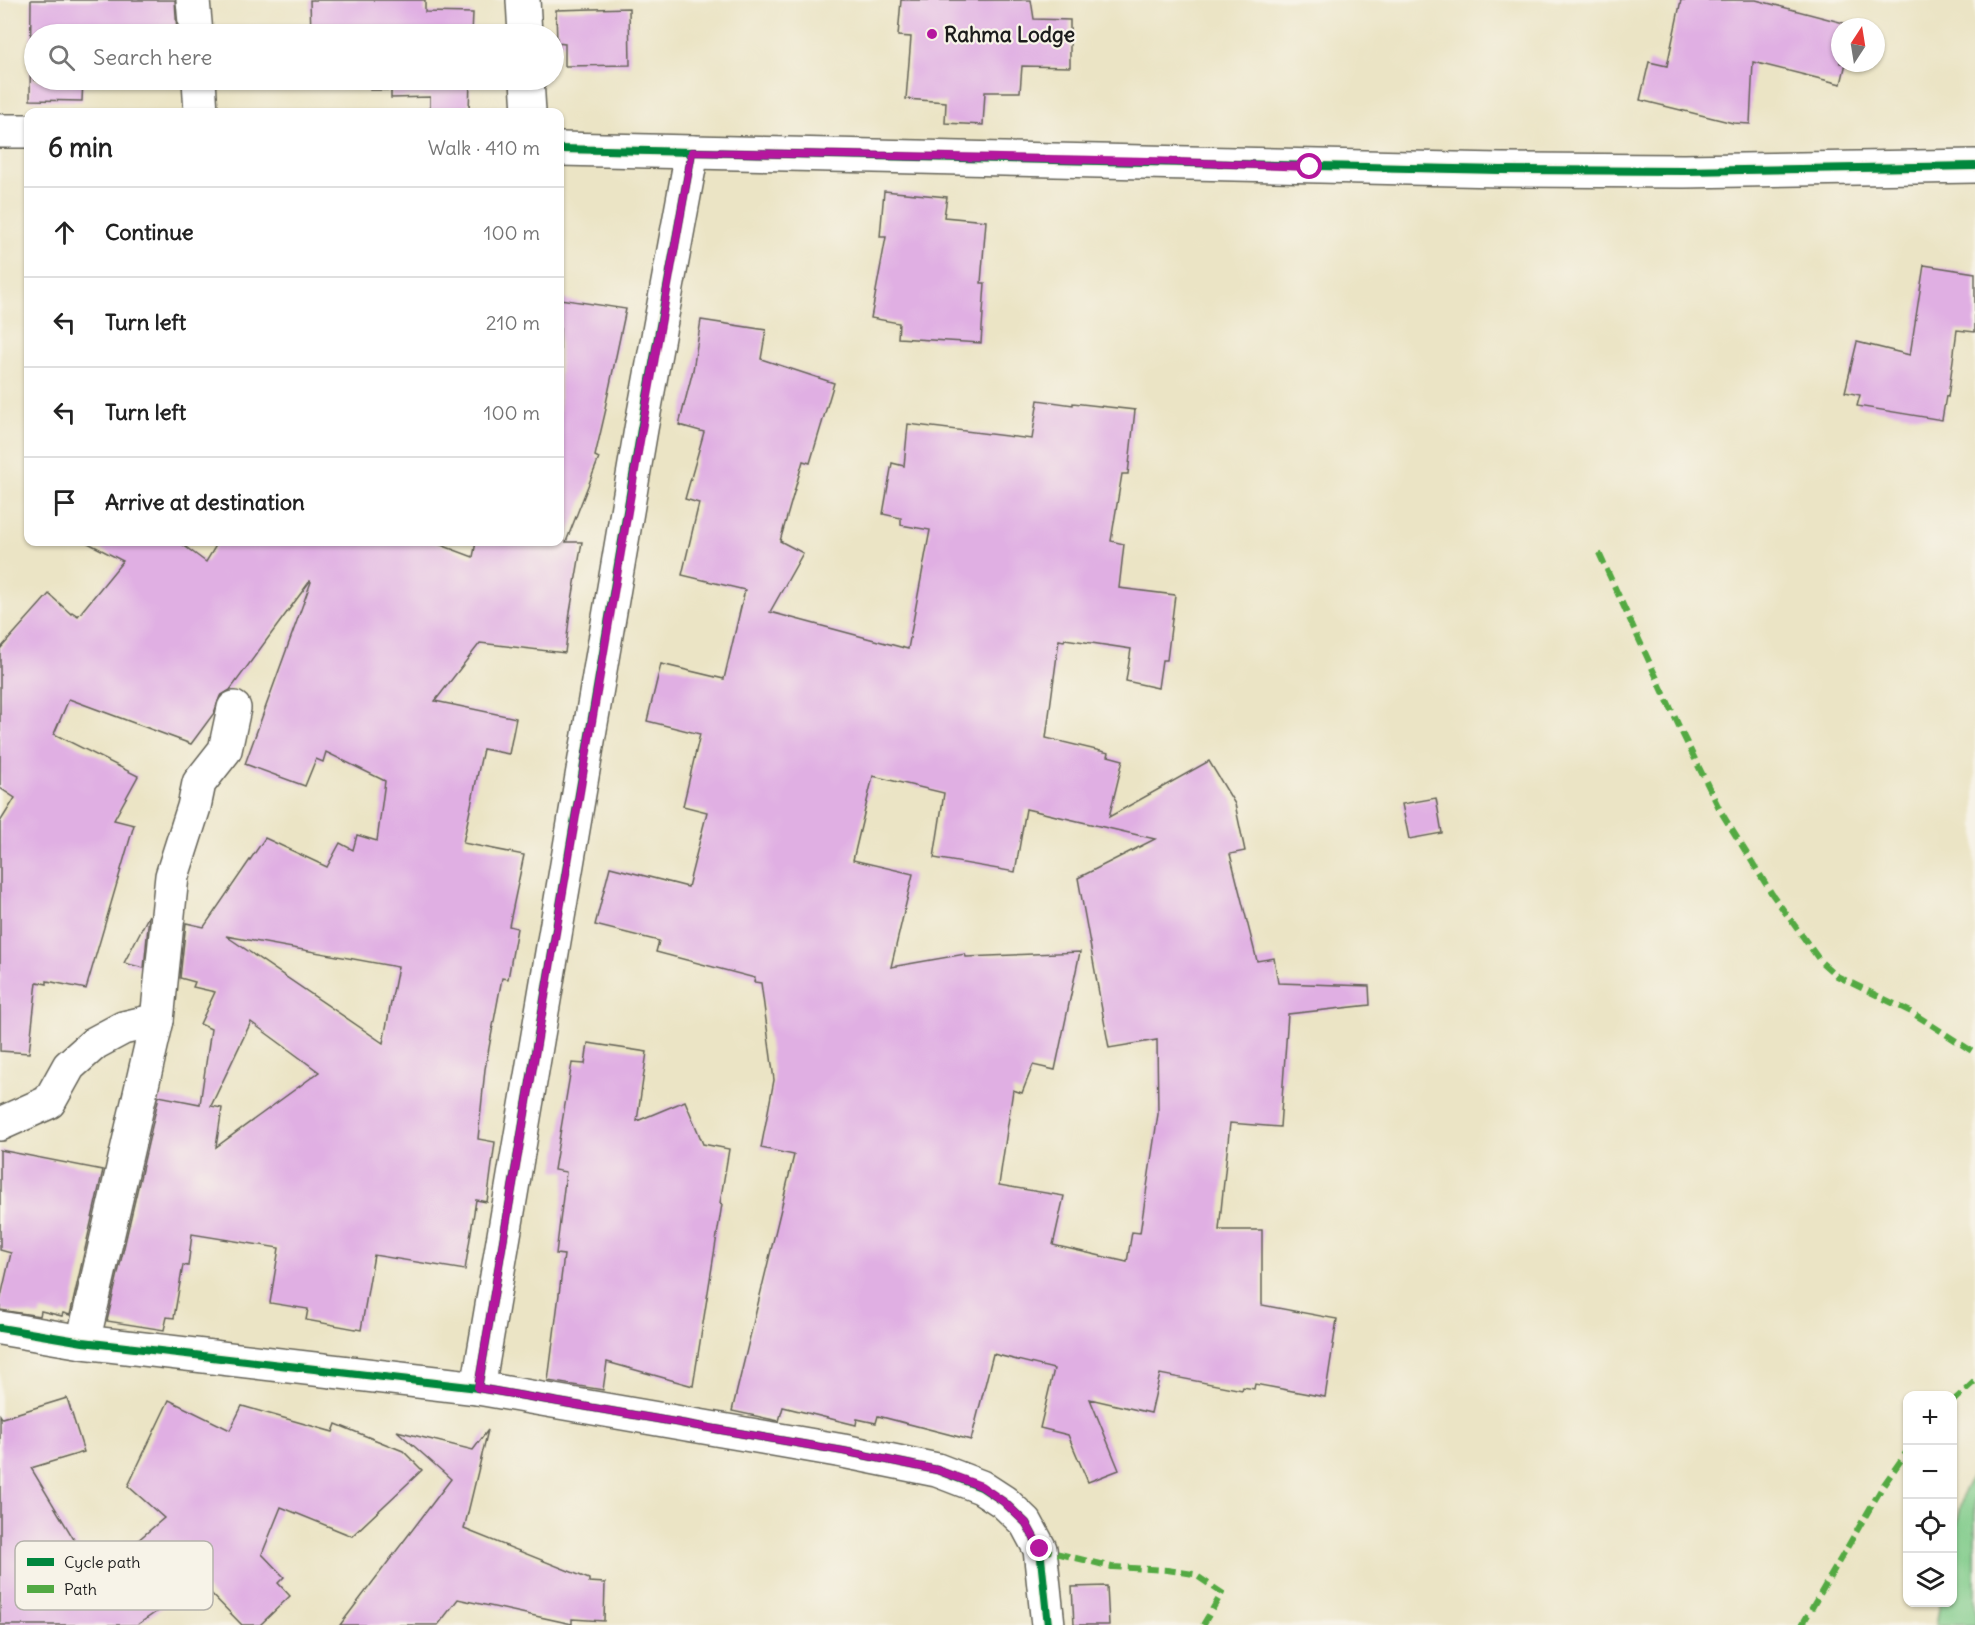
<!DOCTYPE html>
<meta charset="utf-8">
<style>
:root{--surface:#fff;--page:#f2f2f2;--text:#222;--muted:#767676;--line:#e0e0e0}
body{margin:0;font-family:Delius,sans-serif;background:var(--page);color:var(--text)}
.controls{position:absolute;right:18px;bottom:18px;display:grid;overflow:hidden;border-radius:12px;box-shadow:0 2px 4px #0004}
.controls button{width:54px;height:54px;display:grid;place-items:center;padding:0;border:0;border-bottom:2px solid var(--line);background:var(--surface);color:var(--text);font:30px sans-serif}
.compass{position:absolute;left:1831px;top:18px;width:54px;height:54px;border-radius:50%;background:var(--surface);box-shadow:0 2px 4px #0004;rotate:12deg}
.stop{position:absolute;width:18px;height:18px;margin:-14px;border:4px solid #b5179e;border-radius:50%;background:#fff}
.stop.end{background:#b5179e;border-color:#fff;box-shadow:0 2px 6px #0008}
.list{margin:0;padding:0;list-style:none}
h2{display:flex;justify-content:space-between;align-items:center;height:78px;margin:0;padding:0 24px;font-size:26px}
h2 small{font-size:20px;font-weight:400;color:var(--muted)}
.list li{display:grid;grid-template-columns:39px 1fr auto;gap:18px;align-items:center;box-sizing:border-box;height:90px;padding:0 24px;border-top:2px solid var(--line)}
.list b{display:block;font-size:22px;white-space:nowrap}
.list em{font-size:20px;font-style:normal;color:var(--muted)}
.icon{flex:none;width:33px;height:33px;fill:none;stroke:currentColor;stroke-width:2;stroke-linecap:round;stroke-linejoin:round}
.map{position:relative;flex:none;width:1975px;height:1625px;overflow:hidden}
.search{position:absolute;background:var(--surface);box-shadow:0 2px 4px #0004;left:24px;top:24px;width:540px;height:66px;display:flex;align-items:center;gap:15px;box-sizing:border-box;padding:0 21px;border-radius:33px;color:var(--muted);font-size:22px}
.panel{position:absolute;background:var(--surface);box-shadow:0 2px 4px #0004;left:24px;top:108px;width:540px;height:438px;border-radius:12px}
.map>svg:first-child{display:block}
</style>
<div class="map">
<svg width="1975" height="1625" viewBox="0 0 1975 1625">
<rect width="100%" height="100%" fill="#f7f3e8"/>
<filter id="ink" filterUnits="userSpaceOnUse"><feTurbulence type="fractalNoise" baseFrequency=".0167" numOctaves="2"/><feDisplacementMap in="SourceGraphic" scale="12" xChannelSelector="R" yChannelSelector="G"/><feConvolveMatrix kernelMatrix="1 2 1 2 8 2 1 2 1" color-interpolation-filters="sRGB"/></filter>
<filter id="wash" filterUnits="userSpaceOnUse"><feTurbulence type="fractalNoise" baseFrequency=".008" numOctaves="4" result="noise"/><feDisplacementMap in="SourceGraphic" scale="24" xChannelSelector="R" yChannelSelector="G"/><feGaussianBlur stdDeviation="1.35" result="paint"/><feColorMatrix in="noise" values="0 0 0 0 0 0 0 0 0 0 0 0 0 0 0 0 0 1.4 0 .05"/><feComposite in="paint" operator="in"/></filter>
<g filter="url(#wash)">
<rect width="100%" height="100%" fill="#ebe4c5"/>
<polygon fill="#7fcb89" stroke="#4e7452" stroke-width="1.5" points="1975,1469 1975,1625 1936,1625 1940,1603 1952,1602 1953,1545 1964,1490"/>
<g id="blocks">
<g fill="#e0afe3" fill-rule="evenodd">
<polygon points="31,0 175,0 177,34 34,34 34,80 178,80 178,81 83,80 82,101 30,100"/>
<polygon points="310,0 425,0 425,12 473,13 472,34 311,34"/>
<polygon points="901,0 1031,0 1034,19 1070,20 1070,67 1022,66 1020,92 985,92 983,125 945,123 946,102 906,99 911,37 898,36"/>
<polygon points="1681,0 1756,0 1855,26 1840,27 1840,63 1846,63 1841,84 1753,62 1750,124 1733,123 1640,100 1649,62 1667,66"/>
<polygon points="629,8 630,65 565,66 565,44 557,43 556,10"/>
<polygon points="370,80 470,80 469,112 430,112 430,97 391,98 391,90 370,90"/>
<polygon points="884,191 947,197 944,217 986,221 981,283 985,283 981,343 898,338 899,323 871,318 886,237 880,237"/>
<polygon points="1924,265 1975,273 1975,332 1957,330 1948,397 1946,396 1942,420 1857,406 1860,395 1845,392 1857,342 1910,355"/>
<path d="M 560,299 L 626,309 L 605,408 L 606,409 L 595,456 L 599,458 L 566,542 L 582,542 L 570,612 L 565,653 L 480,643 L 435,701 L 516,718 L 509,754 L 483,749 L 463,843 L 524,855 L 509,926 L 517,928 L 508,979 L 502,978 L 485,1069 L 478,1139 L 495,1142 L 487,1202 L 476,1200 L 465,1270 L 374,1255 L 361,1330 L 306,1320 L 308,1309 L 270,1303 L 279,1248 L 192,1234 L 188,1266 L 183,1265 L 174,1318 L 167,1317 L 164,1330 L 107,1321 L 159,1096 L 200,1104 L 211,1029 L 200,1024 L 215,992 L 193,987 L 195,982 L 180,978 L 186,923 L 204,927 L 265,838 L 327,867 L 340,843 L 353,850 L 357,835 L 377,841 L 385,781 L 326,752 L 323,762 L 316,759 L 305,786 L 245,764 L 311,582 L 310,581 L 230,690 L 220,696 L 214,713 L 191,744 L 69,699 L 54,734 L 138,776 L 114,820 L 134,825 L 86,989 L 47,981 L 47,984 L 37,982 L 29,1053 L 0,1051 L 0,822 L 15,798 L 0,788 L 0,649 L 49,594 L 71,614 L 72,612 L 78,616 L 123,561 L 86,542 L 179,542 L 206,562 L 218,542 L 433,542 L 473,557 L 476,542 L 560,542 ZM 226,936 L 398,967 L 383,1043 ZM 251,1022 L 319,1072 L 216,1147 L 222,1108 L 211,1106 Z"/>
<path d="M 701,320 L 766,330 L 761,359 L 834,383 L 810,463 L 803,461 L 780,541 L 803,553 L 770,612 L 908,649 L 930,530 L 901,525 L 901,518 L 883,514 L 892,463 L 904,466 L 908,424 L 1032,439 L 1038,400 L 1073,405 L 1073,403 L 1135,410 L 1128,474 L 1122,474 L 1111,541 L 1124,544 L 1119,588 L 1175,595 L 1167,660 L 1162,660 L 1158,688 L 1126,681 L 1131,649 L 1065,639 L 1064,641 L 1059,640 L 1046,738 L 1109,753 L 1108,756 L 1123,760 L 1109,817 L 1209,761 L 1235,804 L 1245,851 L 1230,854 L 1257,961 L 1274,958 L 1278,983 L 1369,986 L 1370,1005 L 1288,1014 L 1280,1127 L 1230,1123 L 1219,1230 L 1262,1230 L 1262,1305 L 1337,1319 L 1325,1397 L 1255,1384 L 1254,1389 L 1243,1387 L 1242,1390 L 1160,1374 L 1151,1413 L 1090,1399 L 1119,1470 L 1088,1482 L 1068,1435 L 1040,1428 L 1054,1369 L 993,1354 L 971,1440 L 878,1416 L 876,1423 L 857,1419 L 856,1425 L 783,1407 L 779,1421 L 732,1411 L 794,1155 L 761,1148 L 774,1080 L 761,983 L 754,982 L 755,978 L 656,952 L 659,941 L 595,925 L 610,867 L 688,887 L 707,812 L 683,806 L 700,734 L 647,721 L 661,664 L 724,679 L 745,590 L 682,575 L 699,503 L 685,499 L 704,432 L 679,425 L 693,370 ZM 873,776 L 944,793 L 934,858 L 1015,872 L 1026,809 L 1155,839 L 1078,878 L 1109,1048 L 1157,1040 L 1158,1114 L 1140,1233 L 1132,1232 L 1127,1262 L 1053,1245 L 1064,1196 L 999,1185 L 1013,1090 L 1022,1093 L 1033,1065 L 1055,1070 L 1080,952 L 966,957 L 965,954 L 891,967 L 913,874 L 853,860 Z"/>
<polygon points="1436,798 1442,833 1409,839 1402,804"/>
<polygon points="149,915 144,968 124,963"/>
<polygon points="588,1043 647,1052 637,1121 685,1101 703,1144 729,1149 720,1203 722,1204 693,1386 607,1362 603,1390 548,1381 564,1255 556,1254 566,1172 554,1170 572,1063 585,1064"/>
<polygon points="0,1150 103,1170 70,1315 63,1313 62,1316 41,1311 40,1316 0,1310 0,1301 11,1253 0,1250"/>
<polygon points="67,1398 84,1452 31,1468 96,1576 164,1518 128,1486 169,1400 230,1430 242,1406 333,1432 336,1424 403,1451 422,1470 352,1536 281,1507 262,1554 284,1577 278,1583 290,1596 260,1625 242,1625 200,1582 137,1625 0,1625 0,1415 2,1418"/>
<polygon points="488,1430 464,1529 589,1579 589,1582 605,1583 604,1621 572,1619 572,1624 458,1599 438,1625 340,1625 451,1479 397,1431 473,1450"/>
<polygon points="1107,1586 1109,1625 1074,1625 1072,1587"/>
</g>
</g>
</g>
<g filter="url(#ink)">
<use href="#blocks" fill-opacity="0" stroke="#646257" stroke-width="1.5"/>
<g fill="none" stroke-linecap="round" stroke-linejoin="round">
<g stroke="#646257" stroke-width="36">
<g id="minor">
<polyline points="193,0 196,34"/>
<polyline points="523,0 525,34"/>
<polyline points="199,80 201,112"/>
<polyline points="527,80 529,112"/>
<polyline points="0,131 28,131"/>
<polyline points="560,149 1500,170 1684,171 1975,166"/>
<polyline points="0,1124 49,1102 69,1066 95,1043 123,1028 157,1020"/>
<polyline points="0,1328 83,1342 478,1388 843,1451 937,1470 981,1487 1004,1502 1026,1523 1040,1549 1048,1625"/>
<polyline points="83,1342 157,1020 172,876 194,807 199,783 225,750 234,708"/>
<polyline points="478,1388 641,429 692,152"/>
</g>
</g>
<use href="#minor" stroke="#fff" stroke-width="33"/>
<g stroke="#52a943" stroke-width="6" stroke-dasharray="12 6" stroke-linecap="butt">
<polyline points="1599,553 1684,737 1721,812 1772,894 1821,962 1837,976 1911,1012 1975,1053"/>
<polyline points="1952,1402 1975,1381"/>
<polyline points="1040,1549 1112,1567 1167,1570 1194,1574 1222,1593 1203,1625"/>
<polyline points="1802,1625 1883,1486 1908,1450"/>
</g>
<g stroke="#f7f3e8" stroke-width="11">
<g id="cycleway">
<polyline points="560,149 1500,170 1684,171 1975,166"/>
<polyline points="0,1328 83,1342 478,1388 843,1451 937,1470 981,1487 1004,1502 1026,1523 1040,1549 1048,1625"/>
<polyline points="478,1388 641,429 692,152"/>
</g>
</g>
<use href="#cycleway" stroke="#00873e" stroke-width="8"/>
</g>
</g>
<g fill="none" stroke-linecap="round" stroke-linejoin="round" filter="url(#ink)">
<polyline stroke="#b5179e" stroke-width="8" points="1040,1549 1026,1523 1004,1502 981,1486 937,1470 843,1451 478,1388 642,429 692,152 1148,161 1310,167"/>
</g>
<circle fill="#b5179e" stroke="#f7f3e8" stroke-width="2" cx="932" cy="34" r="6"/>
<g text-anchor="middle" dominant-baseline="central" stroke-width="4.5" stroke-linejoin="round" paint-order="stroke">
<g font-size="21" font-weight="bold" fill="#1c1c1c" stroke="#f7f3e8" text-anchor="start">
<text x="944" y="34">Rahma Lodge</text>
</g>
</g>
<rect x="15" y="1541" width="198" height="69" rx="9" fill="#f7f3e8" stroke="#b5b2ab" stroke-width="1.5"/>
<rect x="27" y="1558" width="27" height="8" fill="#00873e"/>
<rect x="27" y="1585" width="27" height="8" fill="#52a943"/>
<g font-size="16" fill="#1c1c1c">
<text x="64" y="1568">Cycle path</text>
<text x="64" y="1595">Path</text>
</g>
</svg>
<div class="controls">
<button>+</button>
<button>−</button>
<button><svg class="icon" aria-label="locate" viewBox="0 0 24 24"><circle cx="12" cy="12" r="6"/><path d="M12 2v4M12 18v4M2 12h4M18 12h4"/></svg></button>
<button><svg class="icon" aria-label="layers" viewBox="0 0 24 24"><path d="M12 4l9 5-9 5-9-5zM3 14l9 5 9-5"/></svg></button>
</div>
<svg class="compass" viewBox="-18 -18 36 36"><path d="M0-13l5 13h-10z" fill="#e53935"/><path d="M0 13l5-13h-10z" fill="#767676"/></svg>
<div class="stop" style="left:1310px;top:167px"></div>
<div class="stop end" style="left:1040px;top:1549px"></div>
<div class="search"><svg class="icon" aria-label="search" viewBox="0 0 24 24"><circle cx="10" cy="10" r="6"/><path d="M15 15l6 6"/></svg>Search here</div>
<section class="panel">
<h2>6 min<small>Walk · 410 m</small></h2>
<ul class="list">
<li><svg class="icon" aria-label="ahead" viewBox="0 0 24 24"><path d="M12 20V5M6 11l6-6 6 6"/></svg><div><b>Continue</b></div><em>100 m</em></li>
<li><svg class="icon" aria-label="left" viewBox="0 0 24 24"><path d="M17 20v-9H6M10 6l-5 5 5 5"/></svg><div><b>Turn left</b></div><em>210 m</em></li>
<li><svg class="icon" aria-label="left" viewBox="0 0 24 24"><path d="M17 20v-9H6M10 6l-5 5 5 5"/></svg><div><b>Turn left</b></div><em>100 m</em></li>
<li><svg class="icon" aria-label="arrive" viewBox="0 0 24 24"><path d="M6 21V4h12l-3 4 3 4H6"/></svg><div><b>Arrive at destination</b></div></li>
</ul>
</section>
</div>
